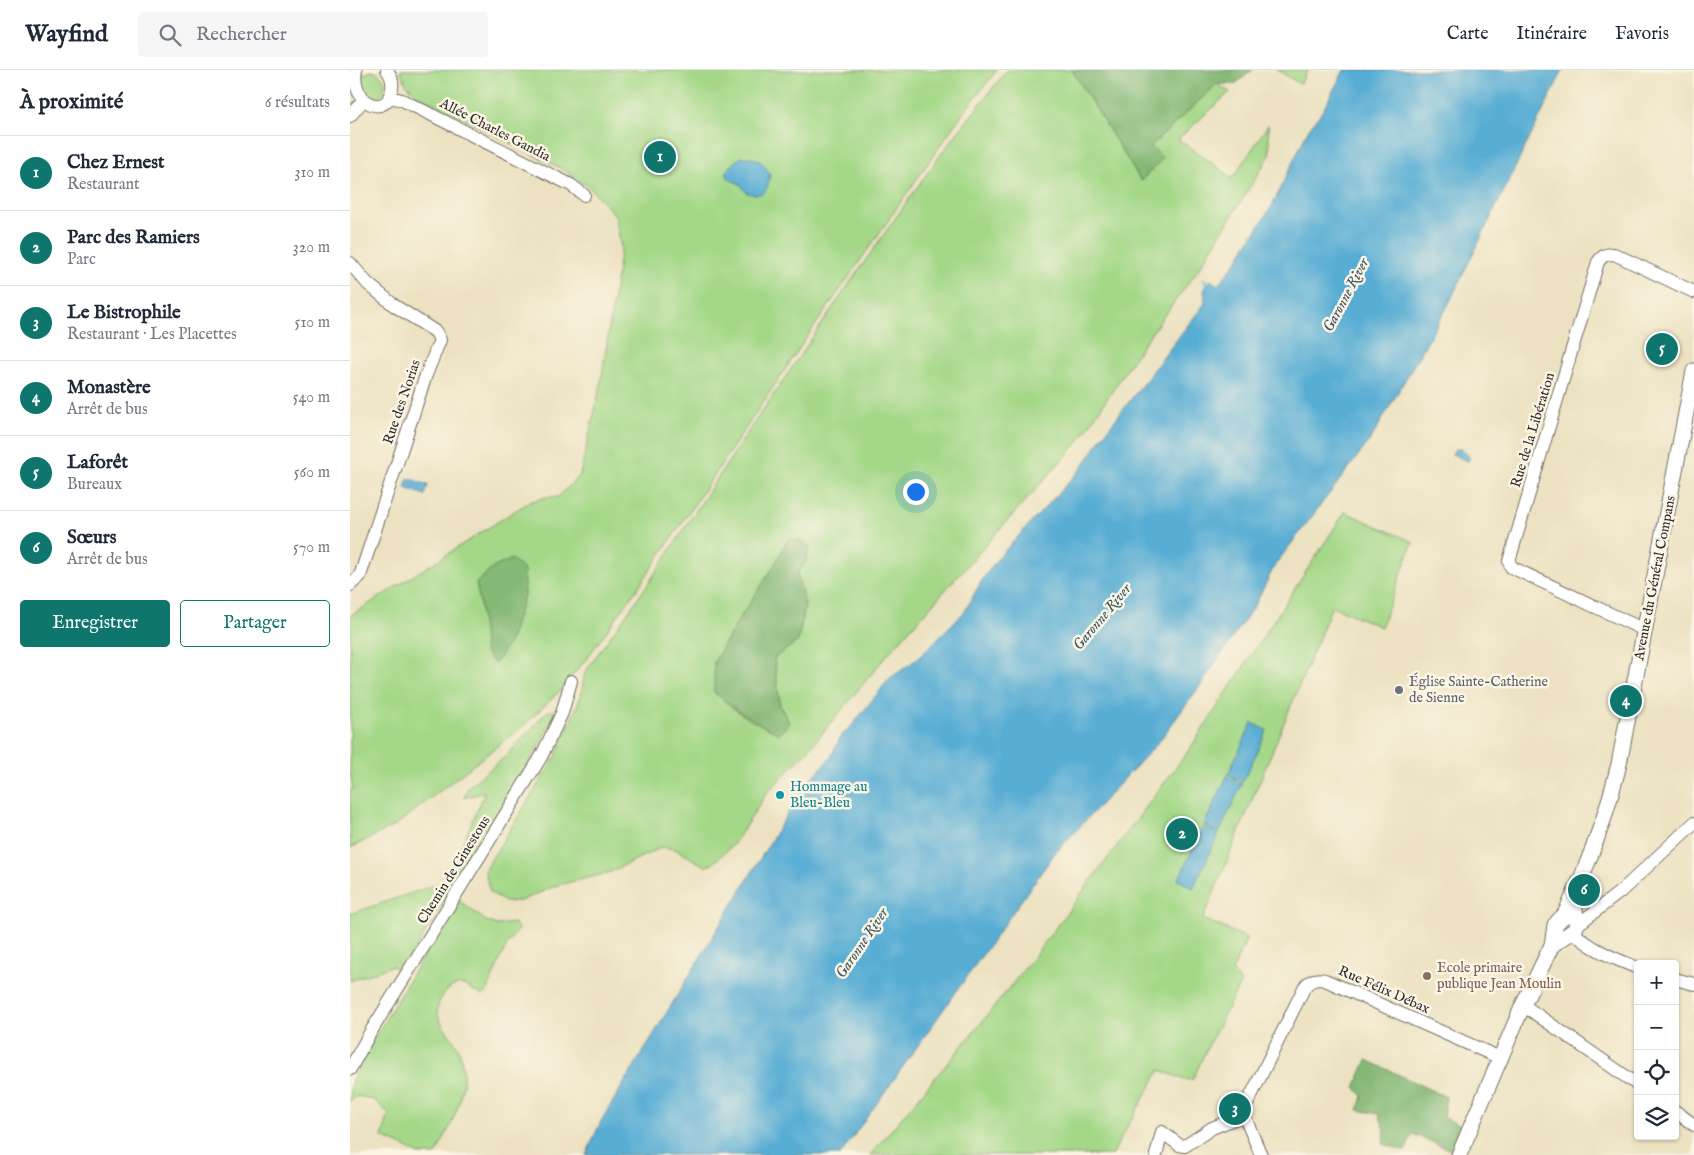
<!DOCTYPE html>
<html lang="fr">
<meta charset="utf-8">
<style>
:root{--surface:#fff;--page:#f6f6f7;--text:#1f2937;--muted:#747a83;--line:#e0e1e3;--accent:#0f766e}
body{margin:0;font-family:"IM FELL English",serif;background:var(--page);color:var(--text)}
.controls{position:absolute;right:15px;bottom:15px;display:grid;overflow:hidden;border-radius:5px;box-shadow:0 1px 4px #0004}
.controls button{width:45px;height:45px;display:grid;place-items:center;padding:0;border:0;border-bottom:1px solid var(--line);background:var(--surface);color:var(--text);font:25px sans-serif}
.you{position:absolute;left:565px;top:421px;width:18px;height:18px;margin:-12px;border:4px solid #fff;border-radius:50%;background:#1a73e8;box-shadow:0 0 0 8px #1a73e833}
.badge{display:grid;place-items:center;width:32px;height:32px;border-radius:50%;background:var(--accent);color:#fff;font-size:16px;font-weight:700}
.pin{position:absolute;translate:-50% -50%;border:2px solid #fff;box-shadow:0 1px 5px #0006}
.list{margin:0;padding:0;list-style:none}
h2{display:flex;justify-content:space-between;align-items:center;height:65px;margin:0;padding:0 20px;font-size:21px}
h2 small{font-size:16px;font-weight:400;color:var(--muted)}
.list li{display:grid;grid-template-columns:32px 1fr auto;gap:15px;align-items:center;box-sizing:border-box;height:75px;padding:0 20px;border-top:1px solid var(--line)}
.list b{display:block;font-size:19px;white-space:nowrap}
.list p{margin:0;font-size:16px;white-space:nowrap;color:var(--muted)}
.list em{font-size:16px;font-style:normal;color:var(--muted)}
.actions{display:flex;gap:10px;padding:15px 20px}
.actions a{flex:1;padding:11px 0;border:1px solid var(--accent);border-radius:5px;text-align:center;font-size:18px;color:var(--accent)}
.actions .main{background:var(--accent);color:#fff}
.icon{flex:none;width:28px;height:28px;fill:none;stroke:currentColor;stroke-width:2;stroke-linecap:round;stroke-linejoin:round}
.map{position:relative;flex:none;width:1344px;height:1085px;overflow:hidden}
header{display:flex;align-items:center;gap:30px;box-sizing:border-box;height:70px;padding:0 25px;background:var(--surface);border-bottom:1px solid var(--line)}
header strong{font-size:24px}
nav{display:flex;gap:28px;margin-inline-start:auto;font-size:18px}
.search{width:350px;height:45px;background:var(--page);display:flex;align-items:center;gap:12px;box-sizing:border-box;padding:0 18px;border-radius:5px;color:var(--muted);font-size:19px}
main{display:flex}
aside{flex:1;background:var(--surface)}
.map>svg:first-child{display:block}
</style>
<header>
<strong>Wayfind</strong>
<div class="search"><svg class="icon" aria-label="search" viewBox="0 0 24 24"><circle cx="10" cy="10" r="6"/><path d="M15 15l6 6"/></svg>Rechercher</div>
<nav><a>Carte</a><a>Itinéraire</a><a>Favoris</a></nav>
</header>
<main>
<aside>
<h2>À proximité<small>6 résultats</small></h2>
<ul class="list">
<li><span class="badge">1</span><div><b>Chez Ernest</b><p>Restaurant</p></div><em>310 m</em></li>
<li><span class="badge">2</span><div><b>Parc des Ramiers</b><p>Parc</p></div><em>320 m</em></li>
<li><span class="badge">3</span><div><b>Le Bistrophile</b><p>Restaurant · Les Placettes</p></div><em>510 m</em></li>
<li><span class="badge">4</span><div><b>Monastère</b><p>Arrêt de bus</p></div><em>540 m</em></li>
<li><span class="badge">5</span><div><b>Laforêt</b><p>Bureaux</p></div><em>560 m</em></li>
<li><span class="badge">6</span><div><b>Sœurs</b><p>Arrêt de bus</p></div><em>570 m</em></li>
</ul>
<div class="actions"><a class="main">Enregistrer</a><a>Partager</a></div>
</aside>
<div class="map">
<svg width="1344" height="1085" viewBox="0 0 1344 1085">
<rect width="100%" height="100%" fill="#fcf5e5"/>
<filter id="ink" filterUnits="userSpaceOnUse"><feTurbulence type="fractalNoise" baseFrequency=".02" numOctaves="2"/><feDisplacementMap in="SourceGraphic" scale="10" xChannelSelector="R" yChannelSelector="G"/><feConvolveMatrix kernelMatrix="1 2 1 2 8 2 1 2 1" color-interpolation-filters="sRGB"/></filter>
<filter id="wash" filterUnits="userSpaceOnUse"><feTurbulence type="fractalNoise" baseFrequency=".0096" numOctaves="4" result="noise"/><feDisplacementMap in="SourceGraphic" scale="20" xChannelSelector="R" yChannelSelector="G"/><feGaussianBlur stdDeviation="1.12" result="paint"/><feColorMatrix in="noise" values="0 0 0 0 0 0 0 0 0 0 0 0 0 0 0 0 0 1.4 0 .05"/><feComposite in="paint" operator="in"/></filter>
<g filter="url(#wash)">
<rect width="100%" height="100%" fill="#ece2c1"/>
<g fill="#a4d888" stroke="#68825a" fill-rule="evenodd">
<polygon points="50,0 647,0 610,47 455,270 290,515 237,588 207,624 172,657 46,755 0,778 0,720 3,718 0,704 0,546 179,432 197,427 208,427 230,405 251,313 271,177 265,145 238,116 210,98 68,26 56,14"/>
<path d="M 657,0 L 722,0 L 791,111 L 801,76 L 867,14 L 880,22 L 828,69 L 883,108 L 918,55 L 920,85 L 848,200 L 794,273 L 729,371 L 537,585 L 461,677 L 416,724 L 384,774 L 361,795 L 355,796 L 325,779 L 312,777 L 258,803 L 208,815 L 170,831 L 155,832 L 140,822 L 135,802 L 141,790 L 206,686 L 231,626 L 235,602 L 296,517 L 400,359 L 510,198 L 591,84 ZM 456,490 L 447,504 L 455,535 L 448,571 L 424,588 L 430,636 L 439,653 L 403,652 L 381,637 L 365,622 L 386,554 L 422,499 Z"/>
<polygon points="927,0 958,0 950,14"/>
<path d="M 22,1 C 41,6 37,29 22,28 C 19,28 14,25 11,23 L 11,6 L 16,3 Z"/>
<polygon points="995,442 1063,472 1031,557 982,536 853,849 897,868 882,901 891,912 859,974 843,1009 835,1010 810,1000 770,1069 763,1085 520,1085 628,957 680,892 839,680"/>
<polygon points="204,641 203,648 184,685 54,898 46,900 45,897 41,896 0,911 0,844 94,812 99,804 135,722 114,728 118,717 155,687 197,642"/>
<path d="M 110,831 L 136,851 L 147,855 L 164,853 L 169,859 C 156,870 144,905 137,922 L 132,925 C 125,923 119,916 112,915 C 105,914 100,917 96,922 C 73,947 103,961 110,983 C 111,987 112,993 113,998 C 116,1030 99,1058 86,1085 L 69,1085 L 57,1078 L 32,1067 L 39,1044 L 24,1030 L 9,1026 L 0,1031 L 0,1015 L 12,989 L 71,890 Z"/>
</g>
<g fill="#83b874" stroke="#577250">
<polygon points="722,0 903,0 885,14 867,14 801,76 813,88 791,111"/>
<path d="M 438,469 L 449,470 L 460,477 L 456,490 L 447,504 L 455,535 L 448,571 L 424,588 L 430,636 L 439,653 L 429,664 C 404,652 385,640 364,622 L 364,592 L 386,554 L 422,499 Z"/>
<polygon points="162,489 174,500 174,526 160,571 145,594 135,582 130,534 126,513 144,497"/>
<polygon points="1017,990 1096,1027 1093,1047 1112,1056 1103,1081 1063,1064 1055,1081 1033,1074 1035,1061 1029,1044 1008,1040 1013,1026 1005,1017"/>
</g>
<g fill="#58add4" stroke="#426c80">
<polygon points="994,0 1213,0 1096,239 1021,369 925,495 906,533 850,616 807,674 705,783 490,1085 236,1085 251,1051 439,741 461,709 481,687 491,666 500,658 539,609 567,589 615,541 632,510 649,487 730,400 758,359 855,233 854,218 860,210 868,215 883,196 922,136 958,60 973,40"/>
<path d="M 392,87 C 407,87 413,91 420,105 C 417,121 415,128 397,123 L 390,114 L 379,109 L 376,103 L 383,93 Z"/>
<polygon points="1105,379 1111,379 1119,386 1119,390 1117,391 1102,384"/>
<polygon points="58,408 78,415 75,425 55,418"/>
<polygon points="902,653 917,660 893,712 878,704"/>
<polygon points="877,706 892,714 869,763 854,755"/>
<polygon points="853,757 869,764 843,818 828,810"/>
</g>
<g fill="none" stroke-linecap="round" stroke-linejoin="round">
<polyline stroke="#58add4" stroke-width="2.5" points="854,209 858,217"/>
</g>
</g>
<g filter="url(#ink)">
<g fill="none" stroke-linecap="round" stroke-linejoin="round">
<g stroke="#6f6b60" stroke-width="14">
<g id="minor">
<path d="M 6,0 C 0,34 38,50 42,18 C 43,11 41,5 37,0"/>
<polyline points="39,27 52,30 221,115 234,125"/>
<polyline points="0,46 11,33"/>
<polyline points="0,193 18,214 45,236 86,262 90,270 76,305 10,506 0,515"/>
<path d="M 1295,559 L 1288,557 L 1161,497 L 1159,491 L 1248,192 C 1253,185 1256,184 1264,184 L 1344,222"/>
<polyline points="1226,856 1270,822 1344,753"/>
<path d="M 1223,862 C 1241,879 1265,889 1288,898"/>
<polyline points="1325,909 1344,914"/>
<polyline points="1173,935 1288,1015"/>
<polyline points="0,999 20,963 191,687 212,643 221,611"/>
<polyline points="1325,1041 1344,1055"/>
<path d="M 894,1045 L 895,1038 L 954,918 C 959,910 965,908 975,910 L 1150,988"/>
<polyline points="894,1045 911,1085"/>
<polyline points="806,1085 812,1062 829,1075 835,1076 862,1058 894,1045"/>
</g>
</g>
<g stroke="#6f6b60" stroke-width="17">
<g id="major">
<path d="M 1214,846 C 1221,832 1227,818 1233,804 C 1248,768 1260,732 1269,694 L 1344,301"/>
<polyline points="1202,875 1225,860 1227,852 1225,839"/>
<polyline points="1109,1085 1173,935 1202,875 1205,855 1211,848 1216,845 1222,845 1226,849"/>
</g>
</g>
<use href="#minor" stroke="#fff" stroke-width="12"/>
<use href="#major" stroke="#fff" stroke-width="15"/>
</g>
</g>
<circle fill="#6b7280" stroke="#fcf5e5" stroke-width="2" cx="1049" cy="620" r="5"/>
<circle fill="#0f9aa8" stroke="#fcf5e5" stroke-width="2" cx="430" cy="725" r="5"/>
<circle fill="#8d6e63" stroke="#fcf5e5" stroke-width="2" cx="1077" cy="906" r="5"/>
<g text-anchor="middle" dominant-baseline="central" stroke-width="5" stroke-linejoin="round" paint-order="stroke">
<g font-size="14" fill="#2b2b2b" stroke="#fcf5e5">
<text transform="translate(145 60) rotate(27)">Allée Charles Gandia</text>
<text transform="translate(52 332) rotate(-71)">Rue des Norias</text>
<text transform="translate(1183 360) rotate(-73)">Rue de la Libération</text>
<text transform="translate(1305 508) rotate(-79)">Avenue du Général Compans</text>
<text transform="translate(104 800) rotate(-58)">Chemin de Ginestous</text>
<text transform="translate(1034 920) rotate(24)">Rue Félix Débax</text>
</g>
<g font-size="14" fill="#5b616d" stroke="#fcf5e5" text-anchor="start">
<text x="1059" y="612">Église Sainte-Catherine<tspan x="1059" dy="16">de Sienne</tspan></text>
</g>
<g font-size="14" fill="#0d838f" stroke="#fcf5e5" text-anchor="start">
<text x="440" y="717">Hommage au<tspan x="440" dy="16">Bleu-Bleu</tspan></text>
</g>
<g font-size="14" fill="#785e54" stroke="#fcf5e5" text-anchor="start">
<text x="1087" y="898">Ecole primaire<tspan x="1087" dy="16">publique Jean Moulin</tspan></text>
</g>
<g font-size="15" font-style="italic" fill="#3b5866" stroke="#fcf5e5">
<text transform="translate(996 225) rotate(-62)">Garonne River</text>
<text transform="translate(752 547) rotate(-50)">Garonne River</text>
<text transform="translate(512 873) rotate(-56)">Garonne River</text>
</g>
</g>
</svg>
<div class="controls">
<button>+</button>
<button>−</button>
<button><svg class="icon" aria-label="locate" viewBox="0 0 24 24"><circle cx="12" cy="12" r="6"/><path d="M12 2v4M12 18v4M2 12h4M18 12h4"/></svg></button>
<button><svg class="icon" aria-label="layers" viewBox="0 0 24 24"><path d="M12 4l9 5-9 5-9-5zM3 14l9 5 9-5"/></svg></button>
</div>
<div class="you"></div>
<div class="pin badge" style="left:310px;top:87px">1</div>
<div class="pin badge" style="left:832px;top:764px">2</div>
<div class="pin badge" style="left:885px;top:1039px">3</div>
<div class="pin badge" style="left:1276px;top:631px">4</div>
<div class="pin badge" style="left:1312px;top:279px">5</div>
<div class="pin badge" style="left:1234px;top:820px">6</div>
</div>
</main>
